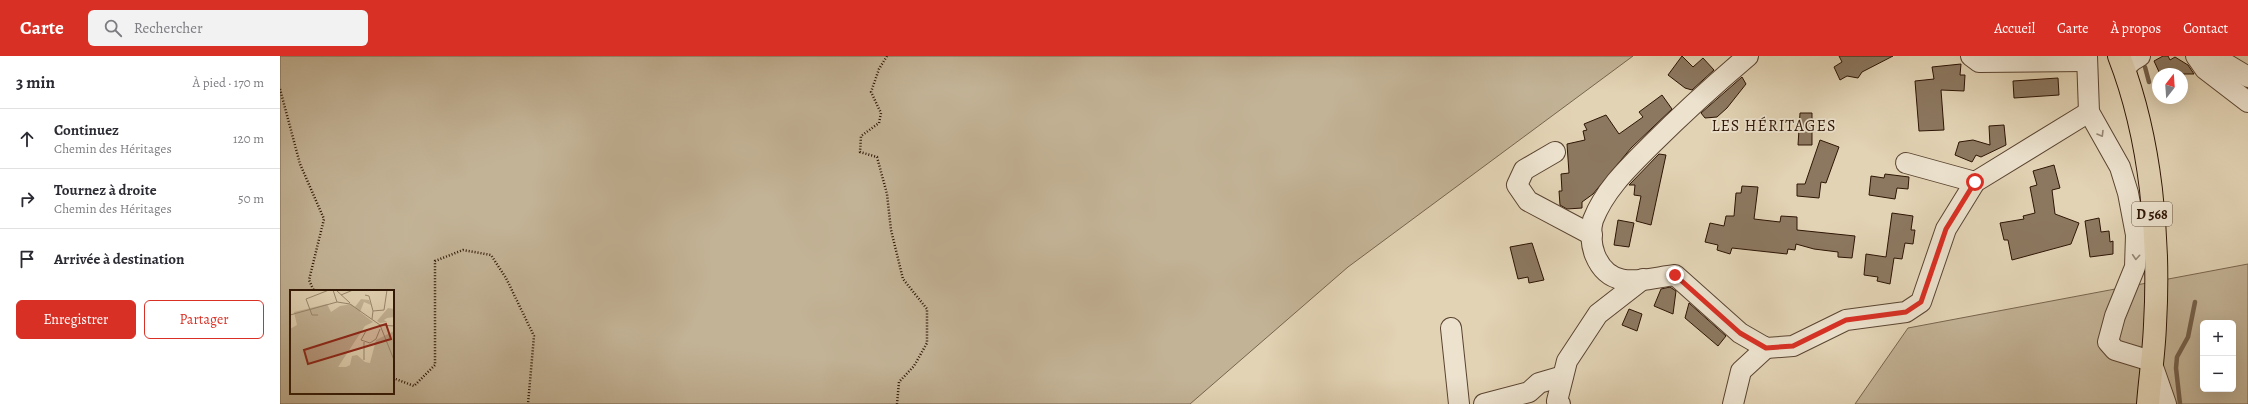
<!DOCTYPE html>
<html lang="fr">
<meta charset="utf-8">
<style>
:root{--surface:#fff;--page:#f2f2f3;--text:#2b2b33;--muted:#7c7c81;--line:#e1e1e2;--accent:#d93025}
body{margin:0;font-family:Alegreya,serif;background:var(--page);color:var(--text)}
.controls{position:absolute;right:12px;bottom:12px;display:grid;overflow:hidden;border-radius:6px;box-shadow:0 4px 16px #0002}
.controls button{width:36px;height:36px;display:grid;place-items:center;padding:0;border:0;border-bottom:1px solid var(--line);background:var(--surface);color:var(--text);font:20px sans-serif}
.compass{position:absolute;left:1872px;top:12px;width:36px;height:36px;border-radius:50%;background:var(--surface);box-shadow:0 4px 16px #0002;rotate:17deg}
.stop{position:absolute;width:12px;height:12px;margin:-9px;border:3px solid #d93025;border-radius:50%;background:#fff}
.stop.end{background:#d93025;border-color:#fff;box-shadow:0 1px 4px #0008}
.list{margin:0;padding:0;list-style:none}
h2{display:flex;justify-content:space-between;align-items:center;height:52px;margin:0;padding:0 16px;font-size:17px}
h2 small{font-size:13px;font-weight:400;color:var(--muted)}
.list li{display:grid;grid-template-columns:26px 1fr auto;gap:12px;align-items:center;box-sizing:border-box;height:60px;padding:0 16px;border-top:1px solid var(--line)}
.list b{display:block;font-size:15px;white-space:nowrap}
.list p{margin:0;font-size:13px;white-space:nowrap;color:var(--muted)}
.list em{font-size:13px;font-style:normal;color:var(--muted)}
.actions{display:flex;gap:8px;padding:12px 16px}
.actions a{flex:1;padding:9px 0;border:1px solid var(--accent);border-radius:6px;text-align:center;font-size:14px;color:var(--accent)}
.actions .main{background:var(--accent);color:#fff}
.icon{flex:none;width:22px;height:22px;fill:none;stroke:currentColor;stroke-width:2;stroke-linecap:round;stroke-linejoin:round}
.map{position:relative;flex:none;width:1968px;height:348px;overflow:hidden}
header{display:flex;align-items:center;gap:24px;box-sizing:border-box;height:56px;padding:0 20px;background:var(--accent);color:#fff}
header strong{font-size:19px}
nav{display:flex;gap:22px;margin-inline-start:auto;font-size:14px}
.search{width:280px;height:36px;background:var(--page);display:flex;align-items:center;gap:10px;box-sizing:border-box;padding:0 14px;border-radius:6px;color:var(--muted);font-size:15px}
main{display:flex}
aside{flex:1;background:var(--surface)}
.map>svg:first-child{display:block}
</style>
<header>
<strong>Carte</strong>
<div class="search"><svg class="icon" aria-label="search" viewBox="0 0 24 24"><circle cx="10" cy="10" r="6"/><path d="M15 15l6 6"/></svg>Rechercher</div>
<nav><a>Accueil</a><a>Carte</a><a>À propos</a><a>Contact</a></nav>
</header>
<main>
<aside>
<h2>3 min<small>À pied · 170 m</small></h2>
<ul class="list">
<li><svg class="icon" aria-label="ahead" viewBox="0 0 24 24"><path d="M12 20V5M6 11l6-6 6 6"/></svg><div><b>Continuez</b><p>Chemin des Héritages</p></div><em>120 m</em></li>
<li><svg class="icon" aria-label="right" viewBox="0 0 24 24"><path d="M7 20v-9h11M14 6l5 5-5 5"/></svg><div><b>Tournez à droite</b><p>Chemin des Héritages</p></div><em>50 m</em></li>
<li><svg class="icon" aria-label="arrive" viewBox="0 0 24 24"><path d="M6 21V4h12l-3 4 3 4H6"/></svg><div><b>Arrivée à destination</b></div></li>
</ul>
<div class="actions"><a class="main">Enregistrer</a><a>Partager</a></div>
</aside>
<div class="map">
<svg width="1968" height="348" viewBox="0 0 1968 348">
<rect width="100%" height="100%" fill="#e2d3b4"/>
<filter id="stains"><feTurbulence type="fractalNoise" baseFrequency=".005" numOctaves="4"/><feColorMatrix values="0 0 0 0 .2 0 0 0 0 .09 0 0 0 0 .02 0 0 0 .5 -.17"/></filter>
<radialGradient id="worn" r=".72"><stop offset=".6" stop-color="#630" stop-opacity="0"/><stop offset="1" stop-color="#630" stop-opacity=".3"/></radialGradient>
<g fill="#c3b396" stroke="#78644e" fill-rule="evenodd">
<path d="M 0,0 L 1353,0 L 1068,211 L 910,348 L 0,348 ZM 11,235 L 113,235 L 113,337 L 11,337 Z"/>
<path d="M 1968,208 L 1968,348 L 1575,348 L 1628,272 ZM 1923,267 L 1953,267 L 1953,333 L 1923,333 Z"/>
</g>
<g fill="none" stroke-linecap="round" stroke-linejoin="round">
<g stroke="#75604a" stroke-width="4.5">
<polyline points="1865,11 1869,26"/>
<polyline points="1900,348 1896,312 1897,301 1908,281 1915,246"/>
</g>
</g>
<g fill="#8c7860" stroke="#2e1505">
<polygon points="1402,0 1413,11 1423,2 1434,14 1412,34 1405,32 1388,19"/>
<polygon points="1559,0 1613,0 1582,16 1578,22 1567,20 1560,24 1554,11 1562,6"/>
<polygon points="1883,0 1888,0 1890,4 1895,1 1908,9 1914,18 1880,18 1874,5"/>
<polygon points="1681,8 1680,19 1685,19 1684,35 1661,34 1664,74 1639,75 1635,25 1654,23 1652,11"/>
<polygon points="1462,21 1466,28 1447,52 1437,61 1425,62 1421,57"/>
<polygon points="1778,22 1779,39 1734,42 1733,25"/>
<polygon points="1382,39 1392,53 1351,92 1313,138 1302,146 1302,152 1287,153 1280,149 1279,135 1282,135 1281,118 1289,117 1287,88 1305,84 1303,75 1307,74 1304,68 1326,59 1339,78 1363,61 1359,56"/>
<polygon points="1520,57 1532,57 1532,89 1518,89"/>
<polygon points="1724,69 1726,89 1701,101 1696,99 1692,106 1675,99 1679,86 1693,84 1710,89 1709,70"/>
<polygon points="1540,84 1559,91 1546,127 1541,126 1539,142 1517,140 1517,128 1525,128"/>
<polygon points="1379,98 1386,99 1371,169 1356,165 1361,140 1354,139 1355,129 1349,129"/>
<polygon points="1774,109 1780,132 1772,134 1775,158 1799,167 1791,188 1732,204 1728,184 1724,184 1720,167 1744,163 1743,160 1755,157 1750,131 1757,129 1753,115"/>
<polygon points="1605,118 1629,121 1628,133 1617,132 1615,143 1589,139 1591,120 1604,122"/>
<polygon points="1462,130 1478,131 1474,163 1500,166 1501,160 1517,161 1517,174 1575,180 1572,202 1558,201 1558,196 1534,193 1516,188 1515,194 1508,193 1507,198 1452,192 1450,198 1437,194 1438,189 1425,186 1430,167 1444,170 1446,160 1454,160 1456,137 1461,137"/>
<polygon points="1612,157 1633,160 1631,174 1635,174 1633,188 1625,187 1622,203 1614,202 1610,228 1597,225 1598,221 1584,219 1586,198 1606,201"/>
<polygon points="1819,162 1821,176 1829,175 1830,186 1833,185 1833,198 1810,201 1805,165"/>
<polygon points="1338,164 1354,167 1349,191 1334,189"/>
<polygon points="1252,187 1264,224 1249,227 1248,221 1238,223 1230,191"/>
<polygon points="1390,231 1396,235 1393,258 1374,250 1381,233"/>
<polygon points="1409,247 1446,280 1438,290 1405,262"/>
<polygon points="1349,253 1362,258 1357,275 1342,269"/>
</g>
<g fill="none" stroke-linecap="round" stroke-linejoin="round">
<g stroke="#5b4431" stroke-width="22">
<g id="minor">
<path d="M 1468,0 C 1435,28 1403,57 1372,88 C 1350,110 1325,133 1313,164 C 1310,174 1311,189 1315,199 C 1330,236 1363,223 1395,219 L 1460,277 L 1486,292 L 1513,290 L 1566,264 L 1626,256 L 1641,246 L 1666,173 L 1695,126 L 1809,56"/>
<polyline points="1691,0 1699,6 1806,5"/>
<polyline points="1807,0 1809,56 1840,111 1848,137 1856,179 1855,211 1835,260 1828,286 1835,294 1871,305 1886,348"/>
<polyline points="1916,0 1925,13 1968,46"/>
<polyline points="1933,0 1968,21"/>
<polyline points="1844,13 1852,5 1860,0"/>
<polyline points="1275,96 1244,114 1237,129 1248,145 1312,179"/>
<polyline points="1626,107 1695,126"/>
<polyline points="1171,272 1179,348"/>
<polyline points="1204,348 1249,336 1259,327 1283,320"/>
<polyline points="1280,348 1277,345 1287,305 1318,258 1363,223"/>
<polyline points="1453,348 1461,315 1486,292"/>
</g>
</g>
<g stroke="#2e1505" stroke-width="24">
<path id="major" d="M 1839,0 C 1871,82 1880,182 1875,269 C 1874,296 1870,322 1868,348"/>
</g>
<g stroke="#2e1505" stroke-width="2.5" stroke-dasharray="1 2" stroke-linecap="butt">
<polyline points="607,0 599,13 591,36 601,57 599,67 581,80 580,96 597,101 607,138 611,174 623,223 647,253 647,287 634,310 619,326 617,348"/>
<polyline points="0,33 20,108 44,163 29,224 34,235"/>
<polyline points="113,322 134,330 155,309 155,205 183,194 211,199 226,222 254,280 248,348"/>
</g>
<use href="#minor" stroke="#ece2ce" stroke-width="20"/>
<use href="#major" stroke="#e2d3b4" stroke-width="22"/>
</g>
<defs><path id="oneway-chevron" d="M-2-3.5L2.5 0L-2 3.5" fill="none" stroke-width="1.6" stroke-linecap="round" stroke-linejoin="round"/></defs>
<g stroke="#968674">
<use href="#oneway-chevron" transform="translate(1821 78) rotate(59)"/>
<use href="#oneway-chevron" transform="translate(1856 201) rotate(94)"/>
</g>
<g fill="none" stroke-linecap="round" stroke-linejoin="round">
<polyline stroke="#d93025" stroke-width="5" points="1395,219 1460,277 1486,292 1513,290 1566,264 1626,256 1641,246 1666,173 1695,126"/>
</g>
<g text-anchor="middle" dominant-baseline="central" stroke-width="3.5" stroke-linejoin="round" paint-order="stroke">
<rect fill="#ece2ce" stroke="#675241" stroke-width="1" x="1852" y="146" width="40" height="24" rx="3"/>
<g font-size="14" font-weight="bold" fill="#2e1505">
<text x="1872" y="158">D 568</text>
</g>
<g font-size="16" letter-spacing="1" fill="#2e1505" stroke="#ece2ce">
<text x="1494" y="70">LES HÉRITAGES</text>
</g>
</g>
<g transform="translate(10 234)">
<rect width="104" height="104" fill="#e2d3b4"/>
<path d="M 71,9 L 79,10 L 81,15 L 74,12 L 70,22 L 83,32 L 75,36 L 48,77 L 56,77 L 60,75 L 62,66 L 67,65 L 75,72 L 80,73 L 86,50 L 104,41 L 104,104 L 0,104 L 0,39 L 7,35 L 4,22 L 37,14 L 41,22 L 50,16 L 61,14 L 65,17 ZM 98,18 L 104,19 L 104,27 L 97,28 L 94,30 L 97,32 L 90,33 L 87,31 Z" fill="#c3b396"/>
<path fill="none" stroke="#9a876e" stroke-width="1" d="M 43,0 L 47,12M 46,0 L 60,13M 51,5 L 63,0M 75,5 L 79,6 L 83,21M 0,25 L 47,12 L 60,14 L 90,35 L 104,70M 28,25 L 22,25 L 16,9 L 39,0M 82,29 L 83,21 L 94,20 L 97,0M 90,35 L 104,36M 77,39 L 71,50 L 80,53 L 86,49 L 90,39M 74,52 L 74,70"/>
<path fill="#8f2418" fill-opacity="0.15" stroke="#8f2418" stroke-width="2" d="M 96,34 L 101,49 L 18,74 L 14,60 Z"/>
<rect width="104" height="104" fill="none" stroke="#2e1505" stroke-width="2"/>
</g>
<rect width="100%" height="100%" filter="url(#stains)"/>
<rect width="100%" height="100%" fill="url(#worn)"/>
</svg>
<div class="controls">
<button>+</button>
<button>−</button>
</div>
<svg class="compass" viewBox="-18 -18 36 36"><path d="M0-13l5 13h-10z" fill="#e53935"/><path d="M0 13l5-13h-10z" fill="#7c7c81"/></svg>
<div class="stop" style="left:1695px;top:126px"></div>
<div class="stop end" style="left:1395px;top:219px"></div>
</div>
</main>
